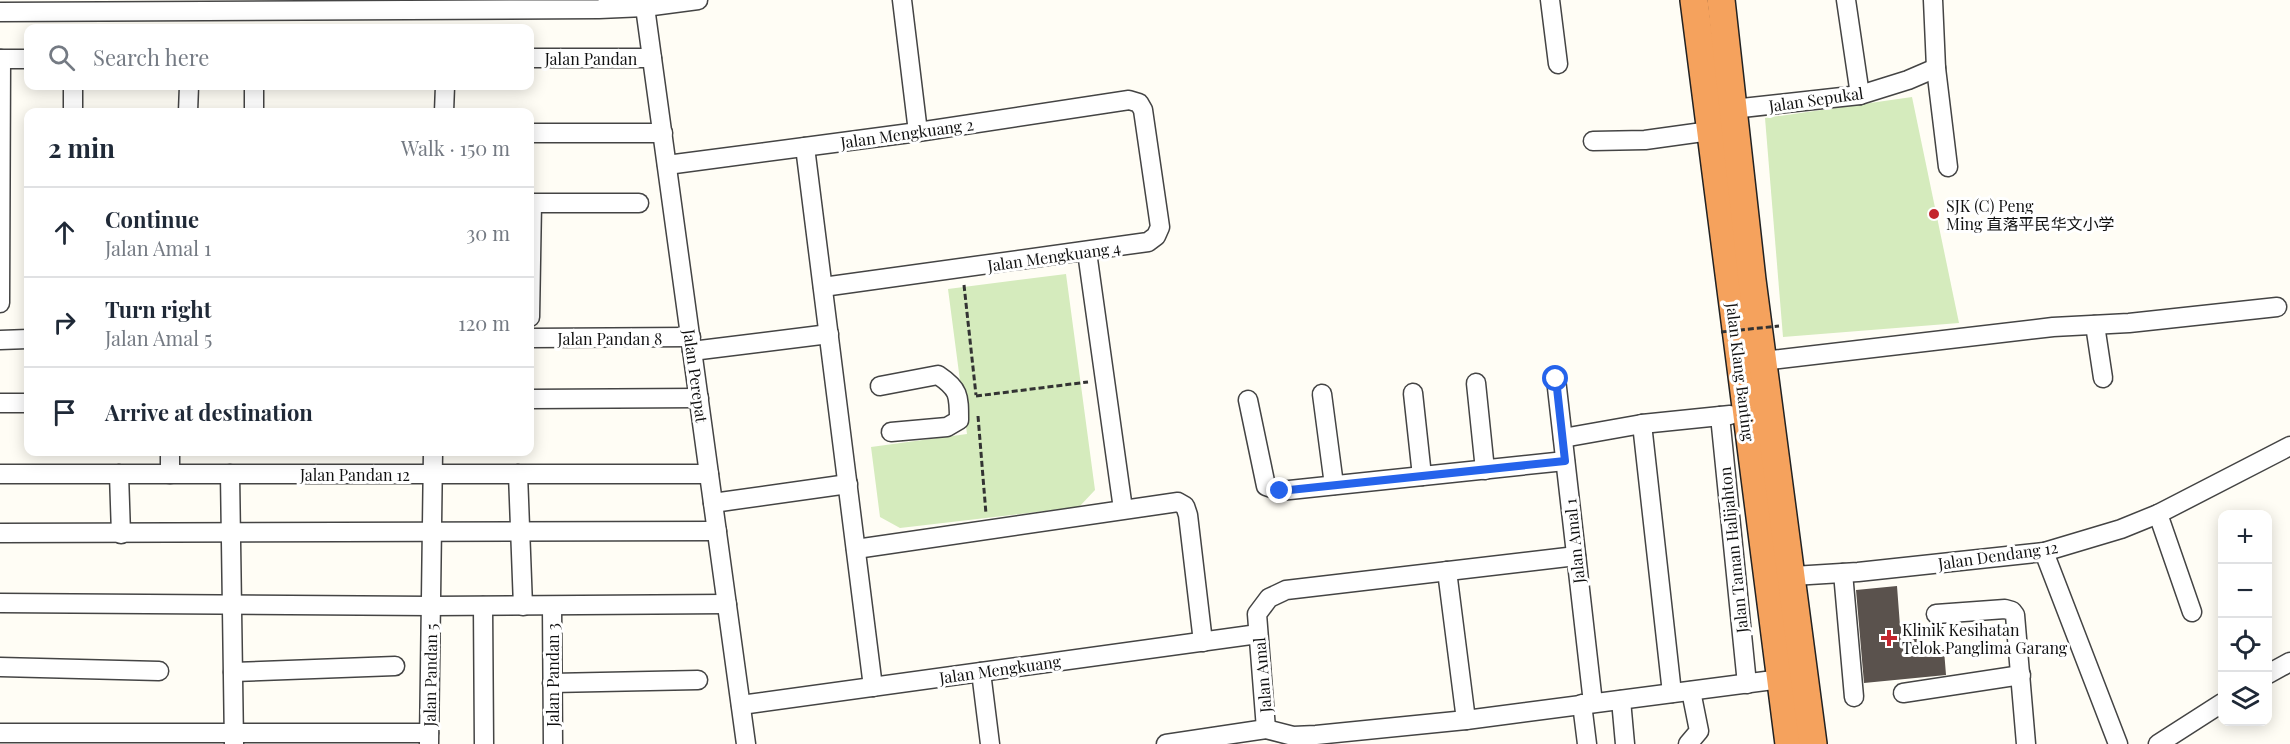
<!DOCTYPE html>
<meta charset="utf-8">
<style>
:root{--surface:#fff;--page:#f2f2f3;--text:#1f2937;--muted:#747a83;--line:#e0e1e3}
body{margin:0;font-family:"Playfair Display","Noto Sans SC",serif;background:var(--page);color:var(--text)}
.controls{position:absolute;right:18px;bottom:18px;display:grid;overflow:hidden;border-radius:12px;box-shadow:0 3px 15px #0003}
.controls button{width:54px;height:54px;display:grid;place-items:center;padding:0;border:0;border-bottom:2px solid var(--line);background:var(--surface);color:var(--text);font:30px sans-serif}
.stop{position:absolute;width:18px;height:18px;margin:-14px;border:4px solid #2563eb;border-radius:50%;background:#fff}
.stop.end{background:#2563eb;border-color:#fff;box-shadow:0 2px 6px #0008}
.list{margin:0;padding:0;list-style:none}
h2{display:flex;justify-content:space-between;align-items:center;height:78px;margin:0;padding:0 24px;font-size:26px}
h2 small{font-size:20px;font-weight:400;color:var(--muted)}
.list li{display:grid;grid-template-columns:39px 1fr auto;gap:18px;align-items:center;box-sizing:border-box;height:90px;padding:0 24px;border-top:2px solid var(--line)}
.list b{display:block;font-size:22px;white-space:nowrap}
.list p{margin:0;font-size:20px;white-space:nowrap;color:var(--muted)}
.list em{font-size:20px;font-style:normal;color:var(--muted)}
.icon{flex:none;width:33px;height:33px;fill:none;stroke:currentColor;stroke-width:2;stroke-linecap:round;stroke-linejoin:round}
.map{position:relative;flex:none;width:2290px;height:744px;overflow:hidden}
.search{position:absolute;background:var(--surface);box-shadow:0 3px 15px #0003;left:24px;top:24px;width:510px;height:66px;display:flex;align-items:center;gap:15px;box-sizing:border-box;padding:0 21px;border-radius:12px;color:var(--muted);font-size:22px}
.panel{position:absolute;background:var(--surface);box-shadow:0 3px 15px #0003;left:24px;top:108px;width:510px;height:348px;border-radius:12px}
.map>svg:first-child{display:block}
</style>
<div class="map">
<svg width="2290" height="744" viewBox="0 0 2290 744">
<rect width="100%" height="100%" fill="#fffdf5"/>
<g fill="#d5ebbd">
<polygon points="1912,97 1959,323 1783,337 1765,118"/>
<polygon points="1066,274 1095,490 1079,507 900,528 880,517 871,447 967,434 948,289"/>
</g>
<polygon fill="#5a524d" points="1897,586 1900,626 1921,624 1923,651 1944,650 1946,675 1864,683 1856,590"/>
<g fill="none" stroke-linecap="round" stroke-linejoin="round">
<g stroke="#444" stroke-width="21">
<g id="minor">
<polyline points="902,0 918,132"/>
<polyline points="1550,0 1558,64"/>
<polyline points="1846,0 1860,95"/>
<polyline points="1933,0 1936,68 1948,167"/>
<polyline points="645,7 746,744"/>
<polyline points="0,12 599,9 645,7 698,0"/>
<polyline points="530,58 652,58"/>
<polyline points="0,59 28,59"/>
<polyline points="1733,109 1860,95 1908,80 1936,68"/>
<polyline points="73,112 73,86"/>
<polyline points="188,112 189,86"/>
<polyline points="254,112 254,86"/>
<polyline points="444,112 445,86"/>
<polyline points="530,133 663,133"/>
<polyline points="1593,141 1645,140 1710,131"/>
<polyline points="805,147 873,687"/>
<polyline points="667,165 918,132 1129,100 1139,103 1143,110 1160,227 1156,236 1148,242 823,287"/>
<polyline points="530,203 639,203"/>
<polyline points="1087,252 1123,509"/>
<polyline points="0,303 1,59"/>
<polyline points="530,317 532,203"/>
<polyline points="2095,325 2103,378"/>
<polyline points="530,338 691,337"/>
<polyline points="0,340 28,339"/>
<polyline points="692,351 829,334"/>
<polyline points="1763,361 2053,327 2129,323 2277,307"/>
<polyline points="1556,379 1593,703"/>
<polyline points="1476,383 1485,470"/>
<path d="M 880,386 L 938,375 C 959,389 959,395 959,420 L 947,427 L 891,432"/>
<polyline points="1413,393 1422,476"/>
<polyline points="1322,394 1334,485"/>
<polyline points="530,399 699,398"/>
<polyline points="1248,400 1266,486 1280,491 1565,461"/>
<polyline points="0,403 28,403"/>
<polyline points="1720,416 1747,684"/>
<polyline points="1642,424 1672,693"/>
<polyline points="1563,438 1642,424 1730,415"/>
<polyline points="0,474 709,474"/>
<polyline points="119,474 121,534"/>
<polyline points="170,474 170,452"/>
<polyline points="230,474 234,744"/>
<polyline points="518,474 523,606"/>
<polyline points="713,503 848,484"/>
<polyline points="2158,514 2192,612"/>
<polyline points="0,533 717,531"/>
<polyline points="856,549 1178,502 1185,506 1188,515 1203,642"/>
<polyline points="2044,552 2118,744"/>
<polyline points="1447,571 1466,720"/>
<polyline points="1843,573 1854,697"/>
<polyline points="1793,576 1858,572 2044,552 2121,529 2158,514 2290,446"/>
<polyline points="0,603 431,606 727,604"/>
<polyline points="483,606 484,744"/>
<polyline points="552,606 553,744"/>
<polyline points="1936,614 2005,609 2012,611 2015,615 2026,744"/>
<polyline points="0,667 159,671"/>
<polyline points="233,672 395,666"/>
<polyline points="981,672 990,744"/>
<polyline points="2268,674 2290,662"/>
<polyline points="552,683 698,680"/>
<polyline points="1903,693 2021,675"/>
<polyline points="1621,700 1625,744"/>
<polyline points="1582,704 1587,744"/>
<polyline points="741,705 1258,634"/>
<polyline points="1266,729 1257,614 1269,598 1286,590 1576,556"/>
<polyline points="0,733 429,733"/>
<polyline points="429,744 433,452"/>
<polyline points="1166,744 1266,729 1293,736 1316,735 1466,720 1781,679"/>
<polyline points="1688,744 1699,731 1691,691"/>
<polyline points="2158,744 2222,703"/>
</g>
</g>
<g stroke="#222" stroke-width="30">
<g id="highway">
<polyline points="1694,0 1789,744"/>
<polyline points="1721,0 1752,280 1813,744"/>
</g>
</g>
<g stroke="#333" stroke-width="3" stroke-dasharray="6 3" stroke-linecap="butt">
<polyline points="964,285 976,395"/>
<polyline points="976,396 1088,382"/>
<polyline points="978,416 986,514"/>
</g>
<use href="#minor" stroke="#fff" stroke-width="18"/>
<use href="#highway" stroke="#f5a25d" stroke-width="27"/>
<polyline stroke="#333" stroke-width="3" stroke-dasharray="6 3" stroke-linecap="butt" points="1721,332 1779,326"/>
</g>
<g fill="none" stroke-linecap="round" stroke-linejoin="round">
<polyline stroke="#2563eb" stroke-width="8" points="1280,491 1565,461 1556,379"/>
</g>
<g fill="#c4262e" stroke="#fff" stroke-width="2">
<circle cx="1934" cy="214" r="6"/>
<path d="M1886 629h6v6h6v6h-6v6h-6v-6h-6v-6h6z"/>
</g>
<g text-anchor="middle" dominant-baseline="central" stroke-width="6" stroke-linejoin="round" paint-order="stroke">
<g font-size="16" fill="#111" stroke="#fff">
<text x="591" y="58">Jalan Pandan</text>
<text transform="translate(1816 99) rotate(-8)">Jalan Sepukal</text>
<text transform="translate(907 133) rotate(-8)">Jalan Mengkuang 2</text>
<text transform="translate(1054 256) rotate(-8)">Jalan Mengkuang 4</text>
<text x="610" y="338">Jalan Pandan 8</text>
<text transform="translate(1741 372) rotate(83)">Jalan Klang Banting</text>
<text transform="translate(696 376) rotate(82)">Jalan Perepat</text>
<text x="355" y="474">Jalan Pandan 12</text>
<text transform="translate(1574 541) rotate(-96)">Jalan Amal 1</text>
<text transform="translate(1733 550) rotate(-96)">Jalan Taman Halijahton</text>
<text transform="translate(1998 555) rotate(-8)">Jalan Dendang 12</text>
<text transform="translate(1000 669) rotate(-8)">Jalan Mengkuang</text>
<text transform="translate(430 675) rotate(-89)">Jalan Pandan 5</text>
<text transform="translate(552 675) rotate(-90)">Jalan Pandan 3</text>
<text transform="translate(1262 675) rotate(-95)">Jalan Amal</text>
</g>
<g font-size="16" fill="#111" stroke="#fff" text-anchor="start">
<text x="1946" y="205">SJK (C) Peng<tspan x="1946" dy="18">Ming 直落平民华文小学</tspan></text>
<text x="1902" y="629">Klinik Kesihatan<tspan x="1902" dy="18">Telok Panglima Garang</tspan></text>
</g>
</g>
</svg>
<div class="controls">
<button>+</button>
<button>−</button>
<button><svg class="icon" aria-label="locate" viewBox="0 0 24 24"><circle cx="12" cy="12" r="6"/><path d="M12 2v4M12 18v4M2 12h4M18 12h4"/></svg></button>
<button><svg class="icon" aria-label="layers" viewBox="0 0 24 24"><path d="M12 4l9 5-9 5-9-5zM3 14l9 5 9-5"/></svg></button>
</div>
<div class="stop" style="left:1556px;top:379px"></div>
<div class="stop end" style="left:1280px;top:491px"></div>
<div class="search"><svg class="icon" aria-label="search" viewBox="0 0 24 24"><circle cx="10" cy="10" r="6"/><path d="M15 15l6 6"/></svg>Search here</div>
<section class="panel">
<h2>2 min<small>Walk · 150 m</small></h2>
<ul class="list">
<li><svg class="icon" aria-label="ahead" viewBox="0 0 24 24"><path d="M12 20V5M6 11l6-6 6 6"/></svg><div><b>Continue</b><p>Jalan Amal 1</p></div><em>30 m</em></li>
<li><svg class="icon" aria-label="right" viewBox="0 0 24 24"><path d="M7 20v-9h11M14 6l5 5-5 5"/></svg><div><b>Turn right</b><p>Jalan Amal 5</p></div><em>120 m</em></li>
<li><svg class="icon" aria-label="arrive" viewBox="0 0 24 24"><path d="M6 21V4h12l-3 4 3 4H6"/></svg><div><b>Arrive at destination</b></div></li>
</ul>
</section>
</div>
